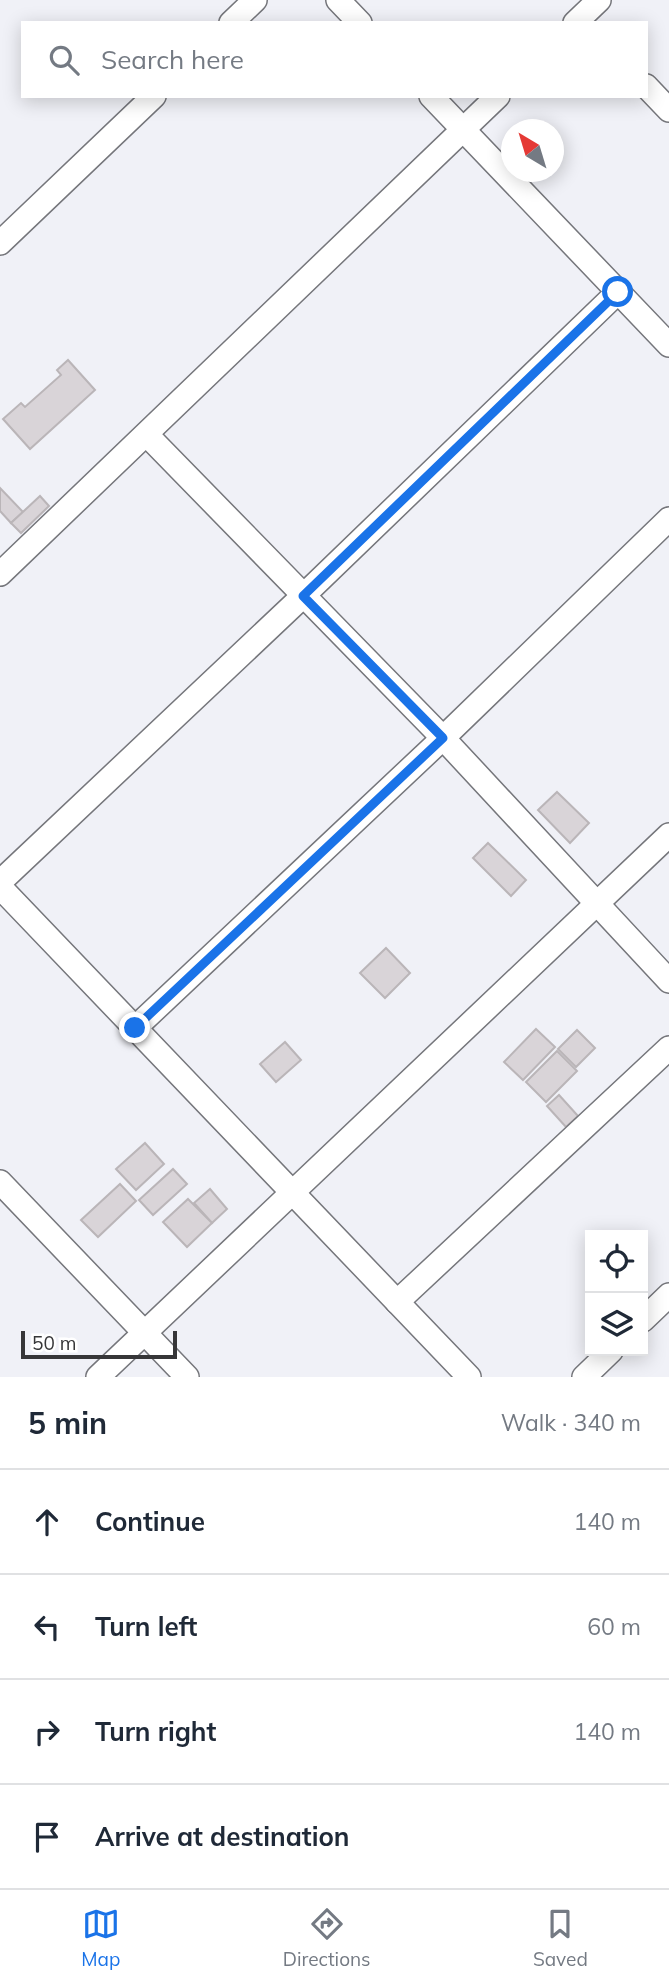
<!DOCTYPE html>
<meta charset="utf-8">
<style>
:root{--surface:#fff;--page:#f2f2f3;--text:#1f2937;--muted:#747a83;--line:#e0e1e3;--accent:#1a73e8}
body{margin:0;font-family:Mulish,sans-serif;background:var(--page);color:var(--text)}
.controls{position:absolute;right:21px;bottom:21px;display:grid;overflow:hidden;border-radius:0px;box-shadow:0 4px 18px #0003}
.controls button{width:63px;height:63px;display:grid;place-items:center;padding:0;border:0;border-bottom:2px solid var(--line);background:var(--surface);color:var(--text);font:35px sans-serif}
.compass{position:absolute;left:501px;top:119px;width:63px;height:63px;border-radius:50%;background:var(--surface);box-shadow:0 4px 18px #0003;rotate:322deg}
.scale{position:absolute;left:21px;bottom:18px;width:156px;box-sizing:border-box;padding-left:7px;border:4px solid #363638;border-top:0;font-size:19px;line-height:24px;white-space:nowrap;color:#363638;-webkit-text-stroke:5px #fff;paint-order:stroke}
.stop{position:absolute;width:21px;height:21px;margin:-16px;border:5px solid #1a73e8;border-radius:50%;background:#fff}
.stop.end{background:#1a73e8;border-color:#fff;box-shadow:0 2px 7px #0008}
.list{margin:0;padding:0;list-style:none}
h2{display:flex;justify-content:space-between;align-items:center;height:91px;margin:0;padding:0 28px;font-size:30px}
h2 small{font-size:23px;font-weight:400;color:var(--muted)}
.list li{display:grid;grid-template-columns:46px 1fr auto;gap:21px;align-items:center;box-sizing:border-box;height:105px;padding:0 28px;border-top:2px solid var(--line)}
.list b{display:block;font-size:26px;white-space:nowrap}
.list em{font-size:23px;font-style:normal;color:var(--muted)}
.icon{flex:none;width:38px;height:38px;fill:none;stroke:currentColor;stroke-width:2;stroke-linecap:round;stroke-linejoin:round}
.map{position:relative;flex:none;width:669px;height:1377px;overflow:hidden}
.search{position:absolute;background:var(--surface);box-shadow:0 4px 18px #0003;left:21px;right:21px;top:21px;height:77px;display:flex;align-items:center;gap:18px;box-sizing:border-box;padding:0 24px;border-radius:0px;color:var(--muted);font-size:26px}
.sheet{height:511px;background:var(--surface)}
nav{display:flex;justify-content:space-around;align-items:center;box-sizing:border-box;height:98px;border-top:2px solid var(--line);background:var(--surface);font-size:19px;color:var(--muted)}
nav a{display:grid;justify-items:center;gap:4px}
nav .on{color:var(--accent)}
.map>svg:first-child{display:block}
</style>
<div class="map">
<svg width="669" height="1377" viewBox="0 0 669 1377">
<rect width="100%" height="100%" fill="#f0f1f7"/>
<g fill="#d9d4d8" stroke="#bab5b8" stroke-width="2">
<polygon points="68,360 95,390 30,449 3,419 21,403 25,407 61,375 57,370"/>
<polygon points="0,488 23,512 11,523 0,511"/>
<polygon points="40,496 49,506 21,533 11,523"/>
<polygon points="557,792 589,823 570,843 538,810"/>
<polygon points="488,843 526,880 511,896 473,858"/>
<polygon points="386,948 410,973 385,998 360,973"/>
<polygon points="536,1029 555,1047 523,1080 504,1062"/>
<polygon points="577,1030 595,1048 576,1067 558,1049"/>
<polygon points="285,1042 301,1060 276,1082 260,1064"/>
<polygon points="557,1051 577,1071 546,1102 526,1082"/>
<polygon points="559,1095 578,1116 566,1127 547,1106"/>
<polygon points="145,1143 164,1164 136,1190 116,1169"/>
<polygon points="173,1169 187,1184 153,1215 139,1200"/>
<polygon points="120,1184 136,1201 98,1237 81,1220"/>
<polygon points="210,1189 227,1209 212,1223 194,1203"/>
<polygon points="188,1199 212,1223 187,1247 163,1222"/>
</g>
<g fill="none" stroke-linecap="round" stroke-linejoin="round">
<g stroke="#75767b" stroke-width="26">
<g id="minor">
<polyline points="338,0 360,23"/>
<polyline points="231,23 255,0"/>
<polyline points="575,23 599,0"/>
<polyline points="646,86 669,110"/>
<polyline points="431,96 669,345"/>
<polyline points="0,243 154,96"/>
<polyline points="147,435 443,738 669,981"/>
<polyline points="0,574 498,96"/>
<polyline points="0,882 303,596 618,292"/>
<polyline points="0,887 469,1377"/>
<polyline points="135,1028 443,738 669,519"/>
<polyline points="0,1182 187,1377"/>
<polyline points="397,1302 669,1048"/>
<polyline points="643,1320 669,1295"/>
<polyline points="98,1377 669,835"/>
<polyline points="584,1377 611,1351"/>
</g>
</g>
<use href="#minor" stroke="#fff" stroke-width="23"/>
</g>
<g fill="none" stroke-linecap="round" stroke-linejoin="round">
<polyline stroke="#1a73e8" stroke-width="9" points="135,1028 443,738 303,596 618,292"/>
</g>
</svg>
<div class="controls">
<button><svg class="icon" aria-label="locate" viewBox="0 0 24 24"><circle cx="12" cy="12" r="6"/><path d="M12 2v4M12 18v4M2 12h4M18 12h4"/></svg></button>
<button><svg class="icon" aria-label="layers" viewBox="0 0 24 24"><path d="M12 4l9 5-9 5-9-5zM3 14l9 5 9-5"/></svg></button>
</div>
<svg class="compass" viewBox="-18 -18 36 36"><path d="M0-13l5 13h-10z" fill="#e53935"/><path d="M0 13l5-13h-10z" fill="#747a83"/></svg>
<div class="scale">50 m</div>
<div class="stop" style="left:618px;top:292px"></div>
<div class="stop end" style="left:135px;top:1028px"></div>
<div class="search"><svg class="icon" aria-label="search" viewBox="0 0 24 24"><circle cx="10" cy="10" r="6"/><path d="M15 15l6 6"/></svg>Search here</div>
</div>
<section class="sheet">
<h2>5 min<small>Walk · 340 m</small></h2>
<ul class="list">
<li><svg class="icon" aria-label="ahead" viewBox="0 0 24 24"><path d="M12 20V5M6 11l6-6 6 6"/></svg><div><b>Continue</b></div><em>140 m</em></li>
<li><svg class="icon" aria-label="left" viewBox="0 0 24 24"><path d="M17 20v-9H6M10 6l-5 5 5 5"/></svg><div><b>Turn left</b></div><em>60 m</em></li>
<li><svg class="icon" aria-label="right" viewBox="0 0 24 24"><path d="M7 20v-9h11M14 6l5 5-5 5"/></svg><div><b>Turn right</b></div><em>140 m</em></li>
<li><svg class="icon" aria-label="arrive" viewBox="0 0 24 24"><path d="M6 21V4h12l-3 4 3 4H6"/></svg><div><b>Arrive at destination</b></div></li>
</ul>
</section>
<nav>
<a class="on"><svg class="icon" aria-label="map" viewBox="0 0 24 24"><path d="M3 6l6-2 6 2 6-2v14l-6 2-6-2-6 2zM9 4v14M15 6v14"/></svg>Map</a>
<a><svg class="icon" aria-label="directions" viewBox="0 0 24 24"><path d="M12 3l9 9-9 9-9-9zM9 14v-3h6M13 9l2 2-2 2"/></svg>Directions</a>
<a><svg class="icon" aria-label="saved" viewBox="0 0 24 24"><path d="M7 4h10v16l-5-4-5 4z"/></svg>Saved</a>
</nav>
